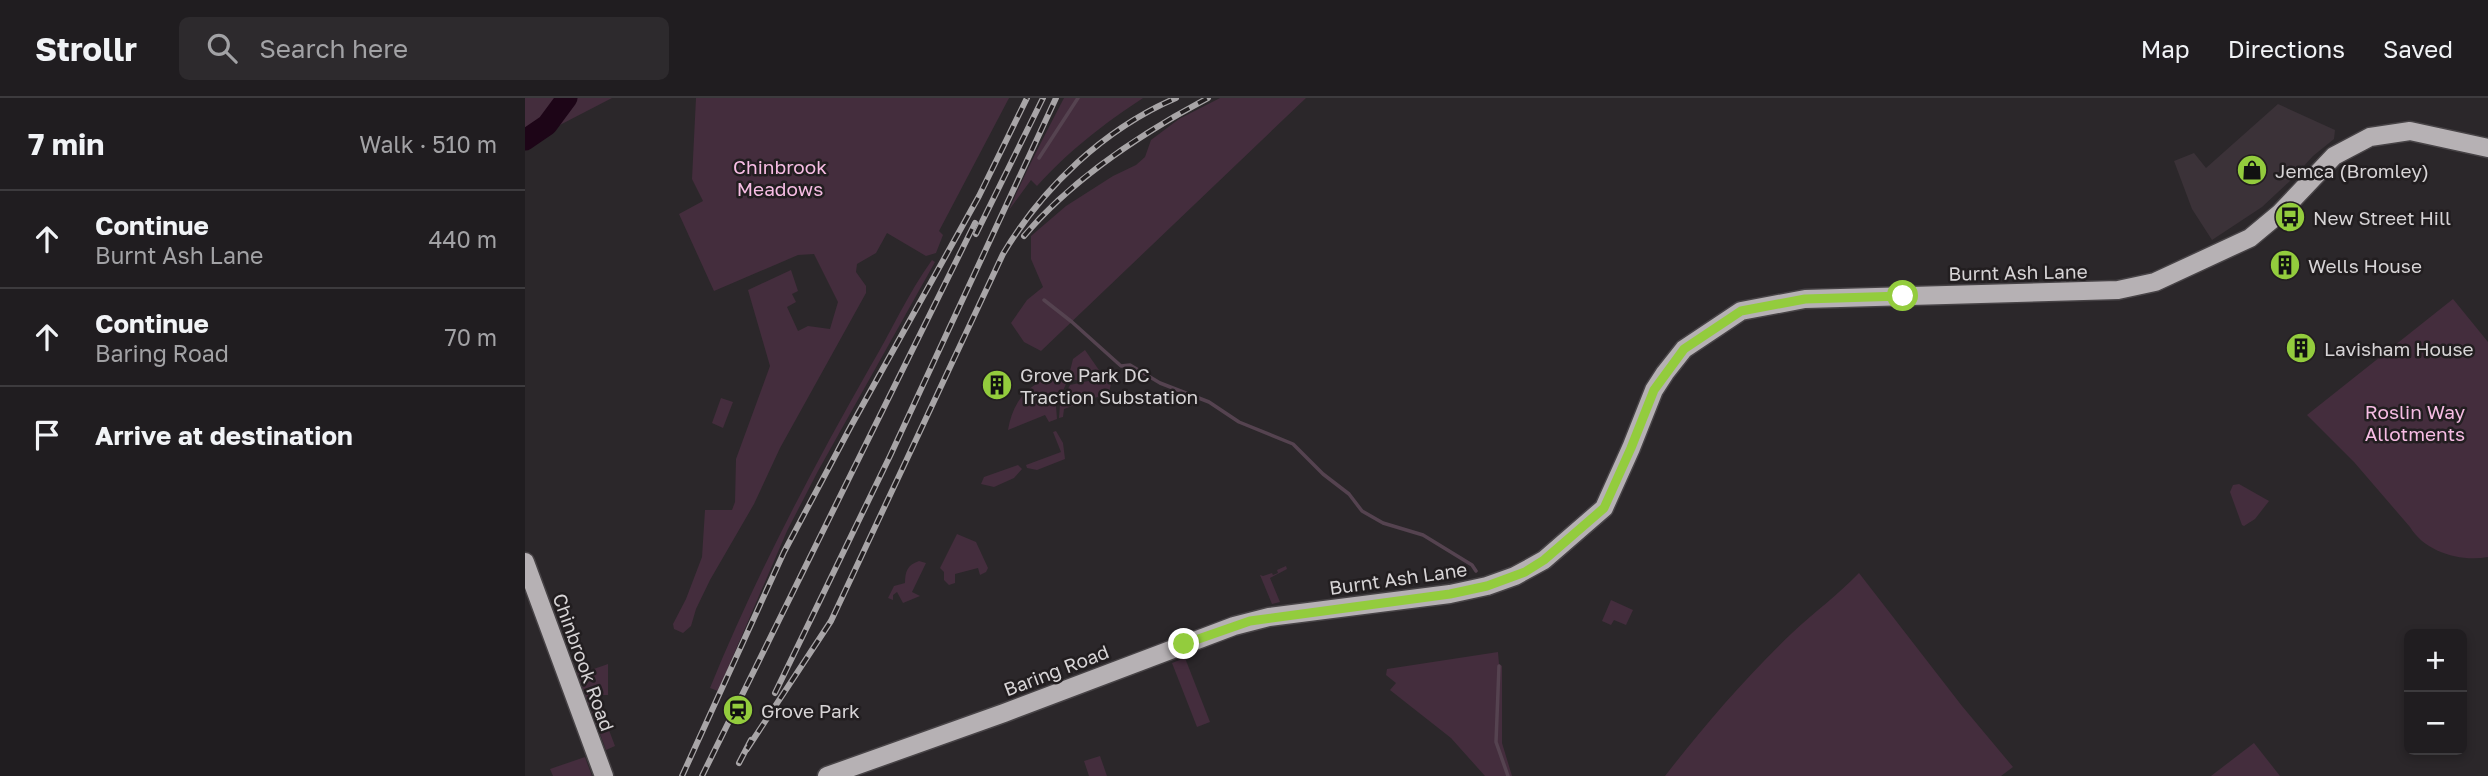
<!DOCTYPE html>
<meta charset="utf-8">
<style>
:root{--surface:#201d20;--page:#2d2a2d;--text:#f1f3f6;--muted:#a2a2a5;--line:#3d3b3e}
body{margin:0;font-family:"Golos Text",sans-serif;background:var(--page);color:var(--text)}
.controls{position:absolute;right:21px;bottom:21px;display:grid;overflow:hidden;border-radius:10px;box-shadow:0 4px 10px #0003}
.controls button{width:63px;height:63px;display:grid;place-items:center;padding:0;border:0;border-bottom:2px solid var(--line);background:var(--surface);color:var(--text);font:35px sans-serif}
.stop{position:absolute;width:21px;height:21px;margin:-16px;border:5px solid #93cc3d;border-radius:50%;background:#fff}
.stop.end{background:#93cc3d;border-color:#fff;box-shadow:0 2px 7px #0008}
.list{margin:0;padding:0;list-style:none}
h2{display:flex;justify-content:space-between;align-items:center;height:91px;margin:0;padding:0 28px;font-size:30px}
h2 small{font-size:23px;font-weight:400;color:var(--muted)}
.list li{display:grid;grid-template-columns:46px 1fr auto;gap:21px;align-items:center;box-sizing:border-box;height:98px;padding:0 28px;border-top:2px solid var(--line)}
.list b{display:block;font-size:26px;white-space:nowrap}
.list p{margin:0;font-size:23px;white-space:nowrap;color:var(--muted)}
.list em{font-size:23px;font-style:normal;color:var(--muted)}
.icon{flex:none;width:38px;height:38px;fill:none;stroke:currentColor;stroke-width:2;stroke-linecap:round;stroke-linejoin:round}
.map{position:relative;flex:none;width:1963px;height:678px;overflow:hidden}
header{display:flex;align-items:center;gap:42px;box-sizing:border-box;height:98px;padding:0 35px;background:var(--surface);border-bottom:2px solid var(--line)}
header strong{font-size:33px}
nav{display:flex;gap:38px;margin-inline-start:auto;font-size:24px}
.search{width:490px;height:63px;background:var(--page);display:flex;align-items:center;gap:18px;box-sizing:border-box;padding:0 24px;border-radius:10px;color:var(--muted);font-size:26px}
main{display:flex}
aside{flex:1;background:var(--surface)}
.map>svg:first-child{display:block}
</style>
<header>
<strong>Strollr</strong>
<div class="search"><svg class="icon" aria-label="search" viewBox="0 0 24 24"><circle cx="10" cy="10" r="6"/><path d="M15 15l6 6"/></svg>Search here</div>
<nav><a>Map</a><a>Directions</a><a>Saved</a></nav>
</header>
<main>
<aside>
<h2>7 min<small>Walk · 510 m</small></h2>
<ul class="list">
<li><svg class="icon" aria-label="ahead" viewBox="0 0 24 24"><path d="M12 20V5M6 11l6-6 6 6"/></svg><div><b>Continue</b><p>Burnt Ash Lane</p></div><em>440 m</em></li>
<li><svg class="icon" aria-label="ahead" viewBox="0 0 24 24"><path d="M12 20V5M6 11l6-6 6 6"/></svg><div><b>Continue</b><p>Baring Road</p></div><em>70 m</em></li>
<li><svg class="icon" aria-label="arrive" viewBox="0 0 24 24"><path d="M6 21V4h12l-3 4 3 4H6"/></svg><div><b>Arrive at destination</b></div></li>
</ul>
</aside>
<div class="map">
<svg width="1963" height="678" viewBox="0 0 1963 678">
<rect width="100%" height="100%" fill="#2b272a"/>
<polygon fill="#3b3238" points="1753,6 1810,32 1809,41 1788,58 1765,83 1737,109 1687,142 1667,111 1649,63 1669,55 1681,70"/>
<g fill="#442d3d">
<polygon points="0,0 87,0 0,45"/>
<polygon points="171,0 484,0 414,133 418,137 411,155 401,158 362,135 351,155 332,166 331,174 341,188 341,195 255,350 229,406 185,482 171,511 166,528 158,535 149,531 148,526 161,501 177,459 180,412 207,412 210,404 211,361 245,268 223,192 266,172 273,193 267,196 271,204 262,209 273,233 283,228 305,231 313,204 289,156 273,157 189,193 154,116 178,103 167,81"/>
<path d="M 539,0 L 618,0 C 576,28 546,51 512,88 L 506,82 L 484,112 C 500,74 520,37 539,0 Z"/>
<polygon points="695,0 781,0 516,253 499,244 486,225 502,202 518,189 506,161 506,138 541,108 588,78 611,67 620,59 626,42 654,21"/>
<path d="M 407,162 L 410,164 L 293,373 L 262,433 L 193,593 L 185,590 C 230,479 286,373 345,269 C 366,234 383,195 407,162 Z"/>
<path d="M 1928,201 L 1963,244 L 1963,459 C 1935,464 1900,454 1885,429 L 1829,364 L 1782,317 Z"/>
<polygon points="560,252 576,275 557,283 543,281 548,261"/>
<polygon points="577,280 585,283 586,286 582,304 578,297 539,311 538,319 534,320 535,306 545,287"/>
<path d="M 522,281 L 536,281 L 541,286 L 531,308 L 532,321 L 524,324 L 520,317 L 483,332 C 487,308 499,289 522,281 Z"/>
<polygon points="196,300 208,304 198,330 187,325"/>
<polygon points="531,333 538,345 540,361 512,372 502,370 501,367 536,354 528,334"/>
<polygon points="493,367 497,371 489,380 469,389 456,386 459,379"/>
<polygon points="1714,386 1744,403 1730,421 1719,428 1717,427 1705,394 1708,387"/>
<polygon points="432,436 451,444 463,470 461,474 455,477 453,470 430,476 430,485 424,487 419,482 419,474 415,470"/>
<path d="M 394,463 L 401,465 L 387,494 L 395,498 L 378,505 L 372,494 L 368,497 L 368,502 L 363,500 L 369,488 L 380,485 C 380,474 382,467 394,463 Z"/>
<polygon points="761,468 762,471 745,480 755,504 747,506 735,477 738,478 747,475 748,477 753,475 752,472"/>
<path d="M 1334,475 L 1437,608 L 1488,669 L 1476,678 L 1140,678 C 1178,629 1220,580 1266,536 C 1288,515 1313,497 1334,475 Z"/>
<polygon points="1086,502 1108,512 1101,527 1089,522 1086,527 1077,523"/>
<polygon points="973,554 974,566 977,568 977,645 987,678 960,678 926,640 865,592 871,585 861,577 862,571"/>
<polygon points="660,560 685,624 672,629 647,565"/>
<polygon points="83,566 83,597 72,597 74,604 64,608 52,574 62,571 63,573"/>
<polygon points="76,611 90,648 81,652 67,614"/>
<polygon points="1729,645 1755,678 1686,678"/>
<polygon points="575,658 582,678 564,678 559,663"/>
<polygon points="60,659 67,678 28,678 25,671"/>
</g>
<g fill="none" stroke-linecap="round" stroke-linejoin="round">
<g stroke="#554350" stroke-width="3.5">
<polyline points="514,60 553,0"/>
<polyline points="519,202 547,224 596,268 605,267 635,285 684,304 714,324 768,346 798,376 824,396 837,413 858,425 898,437 947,467 951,473"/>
<polyline points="974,568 971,644 983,678"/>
</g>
<polyline stroke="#1d0517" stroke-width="21" points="0,42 22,27 42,0"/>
<g stroke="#474346" stroke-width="21">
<g id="major">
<polyline points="0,464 79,678"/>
<polyline points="302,678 479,615 709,528 744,519 925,496 962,488 990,478 1019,462 1079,410 1106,350 1129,292 1140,275 1159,251 1216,213 1280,201 1593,192 1630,184 1725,140 1755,115 1809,58 1845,39 1885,33 1963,50"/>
</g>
</g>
<use href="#major" stroke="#b6b1b4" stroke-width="18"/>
<g stroke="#a8a5a7" stroke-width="6">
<g id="rail">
<polyline points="451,136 518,0"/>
<path d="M 499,138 C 548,80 617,35 683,0"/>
<polyline points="250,595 365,358 531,0"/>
<path d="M 222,651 L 306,523 L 478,156 C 518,89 579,31 651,0"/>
<polyline points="214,665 226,642"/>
<polyline points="157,678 259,454 326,328 454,98 502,0"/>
<polyline points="177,678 450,125"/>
</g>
</g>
<use href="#rail" stroke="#221e20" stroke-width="3.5" stroke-dasharray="10" stroke-linecap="butt"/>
</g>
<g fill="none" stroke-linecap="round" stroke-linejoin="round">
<polyline stroke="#93cc3d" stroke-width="9" points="659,546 725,523 925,496 962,488 1000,474 1019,462 1079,410 1106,350 1129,292 1159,251 1216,213 1280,201 1378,198"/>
</g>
<defs>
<g id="shop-disc" transform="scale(1.575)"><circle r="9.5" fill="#93cc3d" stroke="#221e20"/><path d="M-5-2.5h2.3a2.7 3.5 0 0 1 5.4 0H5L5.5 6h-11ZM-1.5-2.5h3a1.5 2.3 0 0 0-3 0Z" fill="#111"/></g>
<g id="bus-disc" transform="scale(1.575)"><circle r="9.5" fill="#93cc3d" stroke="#221e20"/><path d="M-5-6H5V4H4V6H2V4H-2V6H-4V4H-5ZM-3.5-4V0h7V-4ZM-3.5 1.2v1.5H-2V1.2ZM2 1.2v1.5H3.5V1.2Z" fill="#111"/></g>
<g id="building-disc" transform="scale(1.575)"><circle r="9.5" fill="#93cc3d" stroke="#221e20"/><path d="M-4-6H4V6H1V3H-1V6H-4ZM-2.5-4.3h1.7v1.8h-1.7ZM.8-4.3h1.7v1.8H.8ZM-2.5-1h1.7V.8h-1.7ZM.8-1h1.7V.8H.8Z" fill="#111"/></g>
<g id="station-disc" transform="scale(1.575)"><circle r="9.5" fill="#93cc3d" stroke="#221e20"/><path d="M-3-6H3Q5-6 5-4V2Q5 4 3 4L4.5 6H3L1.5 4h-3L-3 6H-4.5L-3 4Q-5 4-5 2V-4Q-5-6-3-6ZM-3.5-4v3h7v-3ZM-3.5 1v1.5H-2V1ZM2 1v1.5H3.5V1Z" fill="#111"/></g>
</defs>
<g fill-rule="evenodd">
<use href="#shop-disc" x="1727" y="72"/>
<use href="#bus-disc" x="1765" y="119"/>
<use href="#building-disc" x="1760" y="167"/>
<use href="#building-disc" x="1776" y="250"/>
<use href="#building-disc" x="472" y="287"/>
<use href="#station-disc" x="213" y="612"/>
</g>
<g text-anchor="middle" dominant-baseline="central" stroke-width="5" stroke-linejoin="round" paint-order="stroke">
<g font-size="19" fill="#f7bde4" stroke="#221e20">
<text x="255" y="68">Chinbrook<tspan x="255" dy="22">Meadows</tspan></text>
<text x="1890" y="313">Roslin Way<tspan x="1890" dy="22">Allotments</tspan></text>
</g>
<g font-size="19" fill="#d7d4d6" stroke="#221e20" text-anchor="start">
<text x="1750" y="72">Jemca (Bromley)</text>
<text x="1788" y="119">New Street Hill</text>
<text x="1783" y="167">Wells House</text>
<text x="1799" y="250">Lavisham House</text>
<text x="495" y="276">Grove Park DC<tspan x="495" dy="22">Traction Substation</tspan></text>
<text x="236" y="612">Grove Park</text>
</g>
<g font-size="19" fill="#d7d4d6" stroke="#221e20">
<text transform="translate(1493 174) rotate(-1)">Burnt Ash Lane</text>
<text transform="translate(873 480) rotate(-8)">Burnt Ash Lane</text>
<text transform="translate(59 564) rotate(70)">Chinbrook Road</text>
<text transform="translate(531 572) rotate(-21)">Baring Road</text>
</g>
</g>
</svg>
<div class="controls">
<button>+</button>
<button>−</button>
</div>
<div class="stop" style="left:1378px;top:198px"></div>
<div class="stop end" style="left:659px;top:546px"></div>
</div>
</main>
